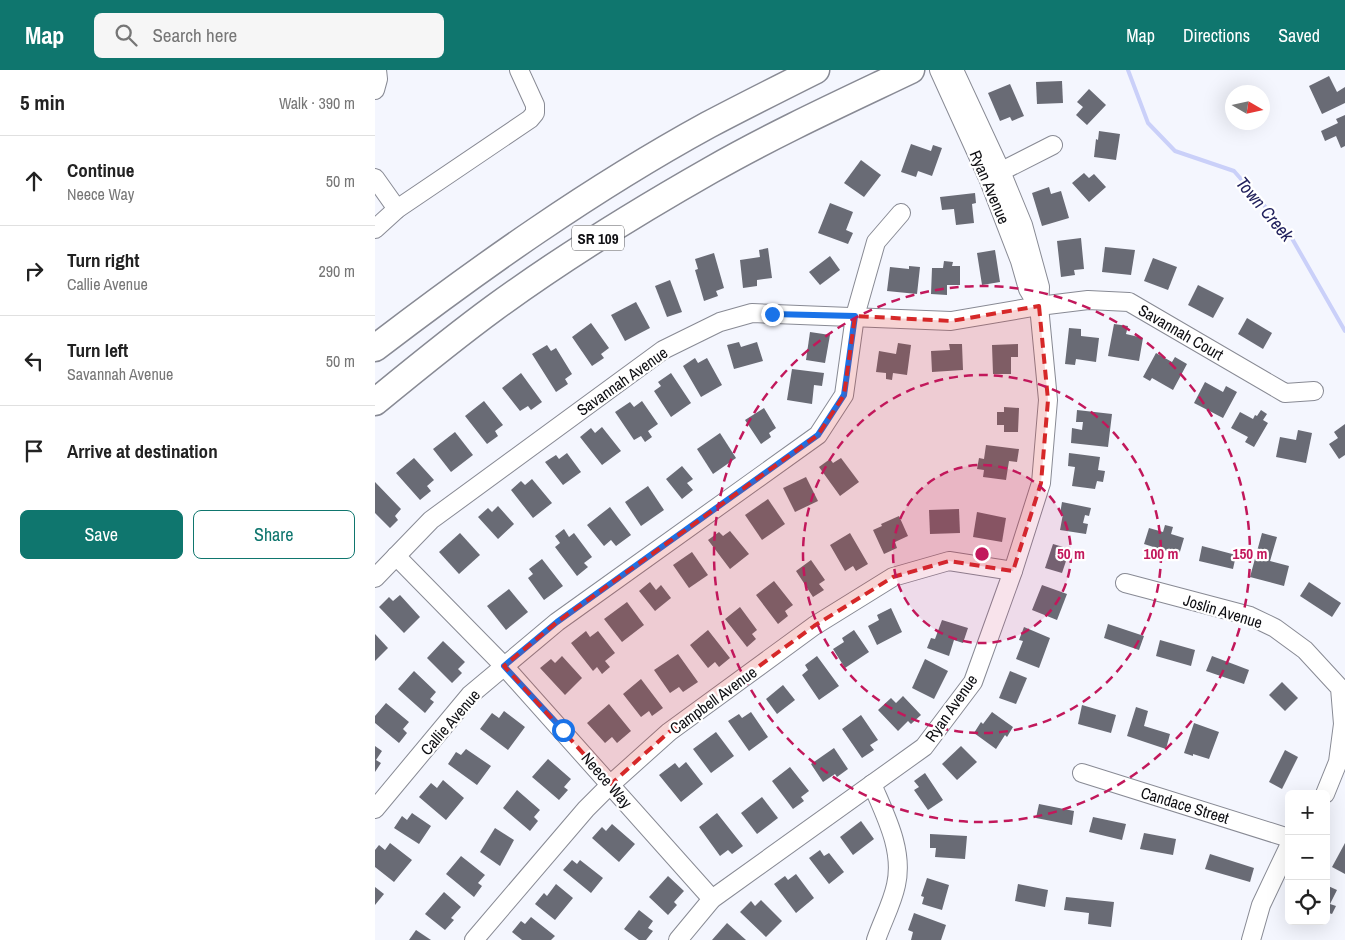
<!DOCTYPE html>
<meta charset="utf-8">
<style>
:root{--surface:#fff;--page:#f6f6f6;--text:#222;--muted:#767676;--line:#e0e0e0;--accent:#0f766e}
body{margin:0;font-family:"Archivo Narrow",sans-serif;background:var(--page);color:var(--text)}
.controls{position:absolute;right:15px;bottom:15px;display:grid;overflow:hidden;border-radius:8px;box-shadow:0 5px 20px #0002}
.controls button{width:45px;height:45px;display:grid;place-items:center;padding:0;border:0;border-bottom:1px solid var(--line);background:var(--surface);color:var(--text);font:25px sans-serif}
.compass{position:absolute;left:850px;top:15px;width:45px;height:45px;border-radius:50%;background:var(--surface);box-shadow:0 5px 20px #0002;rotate:99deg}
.stop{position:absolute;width:15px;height:15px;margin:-11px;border:4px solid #1a73e8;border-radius:50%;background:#fff}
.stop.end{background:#1a73e8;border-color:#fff;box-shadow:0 1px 5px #0008}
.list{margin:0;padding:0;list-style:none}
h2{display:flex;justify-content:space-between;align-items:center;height:65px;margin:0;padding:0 20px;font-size:21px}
h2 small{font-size:16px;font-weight:400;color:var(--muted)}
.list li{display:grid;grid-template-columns:32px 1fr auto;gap:15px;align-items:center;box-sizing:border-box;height:90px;padding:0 20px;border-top:1px solid var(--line)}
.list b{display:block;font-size:19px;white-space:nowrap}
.list p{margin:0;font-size:16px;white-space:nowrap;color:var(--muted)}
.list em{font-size:16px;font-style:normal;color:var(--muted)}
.actions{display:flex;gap:10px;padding:15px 20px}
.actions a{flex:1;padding:11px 0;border:1px solid var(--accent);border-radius:8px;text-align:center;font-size:18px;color:var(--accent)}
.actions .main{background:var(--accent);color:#fff}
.icon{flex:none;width:28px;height:28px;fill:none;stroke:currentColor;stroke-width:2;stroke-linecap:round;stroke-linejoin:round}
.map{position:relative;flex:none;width:970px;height:870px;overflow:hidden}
header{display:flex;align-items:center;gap:30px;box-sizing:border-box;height:70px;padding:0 25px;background:var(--accent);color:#fff}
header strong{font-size:24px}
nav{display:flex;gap:28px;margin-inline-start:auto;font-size:18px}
.search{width:350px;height:45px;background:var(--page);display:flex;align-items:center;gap:12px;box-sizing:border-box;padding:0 18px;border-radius:8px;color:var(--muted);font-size:19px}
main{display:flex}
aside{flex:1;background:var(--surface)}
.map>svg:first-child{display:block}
</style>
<header>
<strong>Map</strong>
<div class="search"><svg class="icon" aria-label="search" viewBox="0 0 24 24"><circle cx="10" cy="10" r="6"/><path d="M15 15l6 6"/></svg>Search here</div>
<nav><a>Map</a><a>Directions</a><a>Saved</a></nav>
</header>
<main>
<aside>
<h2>5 min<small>Walk · 390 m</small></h2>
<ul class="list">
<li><svg class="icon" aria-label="ahead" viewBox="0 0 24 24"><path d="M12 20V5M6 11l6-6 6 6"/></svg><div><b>Continue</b><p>Neece Way</p></div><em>50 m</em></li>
<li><svg class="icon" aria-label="right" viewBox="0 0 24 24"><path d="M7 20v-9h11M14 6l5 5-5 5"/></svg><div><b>Turn right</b><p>Callie Avenue</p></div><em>290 m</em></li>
<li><svg class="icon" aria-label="left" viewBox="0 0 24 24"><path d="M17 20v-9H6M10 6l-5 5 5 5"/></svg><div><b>Turn left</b><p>Savannah Avenue</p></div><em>50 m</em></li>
<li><svg class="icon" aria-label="arrive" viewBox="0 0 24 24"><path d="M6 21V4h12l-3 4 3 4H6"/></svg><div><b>Arrive at destination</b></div></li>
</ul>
<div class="actions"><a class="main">Save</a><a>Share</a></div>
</aside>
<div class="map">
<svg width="970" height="870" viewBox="0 0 970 870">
<rect width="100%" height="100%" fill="#f4f6fe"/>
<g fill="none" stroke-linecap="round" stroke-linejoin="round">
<polyline stroke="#cad0f9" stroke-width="4" points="753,0 773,53 800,81 859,101 915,165 970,261"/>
</g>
<g fill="#696b75">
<polygon points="954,6 962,22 970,17 970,33 947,44 934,16"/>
<polygon points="687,11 688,33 662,34 661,12"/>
<polygon points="635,14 649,46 637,51 635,47 625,51 613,23"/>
<polygon points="714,19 731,35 712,55 701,45 708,37 702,32"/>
<polygon points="970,45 970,76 966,78 961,66 950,71 946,61 963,53 961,49"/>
<polygon points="724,61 745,64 741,90 719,87 721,69 723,70"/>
<polygon points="536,74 556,81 558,75 567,78 557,106 543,101 541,107 526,102"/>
<polygon points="486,90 506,105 489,127 469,113"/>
<polygon points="709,103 714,108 719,104 731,117 714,132 697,113"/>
<polygon points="674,117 676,124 686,121 694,148 667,156 657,123"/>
<polygon points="600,123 601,133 597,134 599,153 581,155 579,139 567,140 565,127"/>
<polygon points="455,133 478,142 471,160 478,163 473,174 443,163"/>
<polygon points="706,168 709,199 699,200 700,205 686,207 682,171"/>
<polygon points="730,177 760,180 756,205 727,202"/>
<polygon points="393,178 397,208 382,210 382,216 368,218 365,190 385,187 384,180"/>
<polygon points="620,180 625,212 607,215 602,183"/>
<polygon points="339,183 349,218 341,221 343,226 329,231 320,200 323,199 320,189"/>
<polygon points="455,186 465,200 445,215 434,202"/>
<polygon points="778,188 802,197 793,220 769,211"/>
<polygon points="569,191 578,192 577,196 585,196 585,215 572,215 572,225 556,224 557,198 568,198"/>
<polygon points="534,196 545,197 542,224 512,221 515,197 534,199"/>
<polygon points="295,210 307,242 292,247 280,216"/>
<polygon points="823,215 849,228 838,248 813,235"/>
<polygon points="261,232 275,258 250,271 236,245"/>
<polygon points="872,248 897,263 888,279 863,264"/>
<polygon points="216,253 234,278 226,284 229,288 217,296 197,267"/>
<polygon points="739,254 753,256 751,264 768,268 764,291 733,286"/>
<polygon points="694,258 706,259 706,266 724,268 721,292 701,289 700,295 690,294"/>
<polygon points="435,262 455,265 450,293 431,290"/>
<polygon points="364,272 366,277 382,272 388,291 359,299 352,275"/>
<polygon points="523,273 536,275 532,305 518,303 517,310 511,309 511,303 501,302 504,281 521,284"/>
<polygon points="574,274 587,274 588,300 557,302 556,281 575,280"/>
<polygon points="643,274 643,287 636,287 636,304 618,304 617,275"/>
<polygon points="172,275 176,281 181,278 197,304 190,309 193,314 181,322 157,284"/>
<polygon points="781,283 797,292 800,287 812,294 798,320 777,308 775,311 768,307"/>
<polygon points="320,288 323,293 332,288 347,315 326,327 308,296"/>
<polygon points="417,299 449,303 447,316 439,315 437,334 412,330"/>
<polygon points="146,303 167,332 156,340 153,336 145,341 127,318"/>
<polygon points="296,303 316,333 296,347 279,321 286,316 283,312"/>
<polygon points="830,312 848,322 851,316 862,322 848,348 819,333"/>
<polygon points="109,331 128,355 120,361 123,366 112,374 90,346"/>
<polygon points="267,331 283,354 273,361 277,367 270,372 266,366 259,370 240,342 255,332 259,337"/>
<polygon points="629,337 644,338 643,362 629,362 629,355 622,355 622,342 629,342"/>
<polygon points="389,338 401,358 394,363 396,367 386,374 370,350"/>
<polygon points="702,340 737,344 733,377 696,373 697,358 707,360 708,352 701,352"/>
<polygon points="886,340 892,344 888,350 893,353 879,377 870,372 873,367 856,358 865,342 878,349 880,345 882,346"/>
<polygon points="970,354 970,385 964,389 954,374 963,368 959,362"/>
<polygon points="227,357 246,381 227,395 205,367 216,358 220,363"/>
<polygon points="923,360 937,363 931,393 901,387 905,367 921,370"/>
<polygon points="80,362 98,385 76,402 58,379"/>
<polygon points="345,363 361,388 338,404 322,379"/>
<polygon points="611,375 644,379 642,392 634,391 631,410 608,407 609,400 602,399 604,388 609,389"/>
<polygon points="192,383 206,402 188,415 170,392 181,385 184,389"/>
<polygon points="694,383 725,387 723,400 730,401 728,412 722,411 720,419 697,416 700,397 693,396"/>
<polygon points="39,388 59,410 52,416 56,421 45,430 21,403"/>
<polygon points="466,388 484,412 465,426 444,397 455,389 458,393"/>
<polygon points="307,396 318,409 312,413 318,420 307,429 291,409"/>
<polygon points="431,407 443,431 420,442 408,418"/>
<polygon points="157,409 177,433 158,448 136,420 146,411 150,415"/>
<polygon points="0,412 26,439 20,446 23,450 15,458 0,443"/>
<polygon points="273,416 289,440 266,456 250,432"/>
<polygon points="393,429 410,454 387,470 370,445"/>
<polygon points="687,432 716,438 714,446 710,445 708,453 713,454 711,464 685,460 688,444 685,444"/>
<polygon points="123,436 139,454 123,469 103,447 113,438 117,442"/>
<polygon points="235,437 256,465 241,476 236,470 229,476 212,455"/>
<polygon points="584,439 585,463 555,464 554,440"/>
<polygon points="602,442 631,448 627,472 598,467"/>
<polygon points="524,446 533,466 520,472 522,478 509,484 498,460 507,456 506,454"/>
<polygon points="790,455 798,457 796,464 809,468 804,485 769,474 774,458 788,462"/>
<polygon points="189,459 194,467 199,463 217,487 209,493 213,497 202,506 180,477 185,473 180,466"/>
<polygon points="355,461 374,484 355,499 333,470 344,462 348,466"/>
<polygon points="85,463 105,485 84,504 64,482"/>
<polygon points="475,463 493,494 481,501 478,496 470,501 455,475"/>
<polygon points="887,463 902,467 895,491 914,496 909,516 875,507"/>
<polygon points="678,474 695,479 687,503 670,498"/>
<polygon points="827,476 861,485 858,499 824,491"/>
<polygon points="317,482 333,505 314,518 298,495"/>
<polygon points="167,489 188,516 169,530 153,508 158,504 154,499"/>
<polygon points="436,490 450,510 444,514 449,520 438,527 421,501"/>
<polygon points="399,511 418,535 410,541 413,546 403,554 381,525"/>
<polygon points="275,512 281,520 286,515 296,528 280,541 264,521"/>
<polygon points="934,512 966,533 957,547 925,526"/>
<polygon points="667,515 692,524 682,550 657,540"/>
<polygon points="134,519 153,542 131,560 112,536"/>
<polygon points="25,525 45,547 29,563 4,537 14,527 18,531"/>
<polygon points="252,532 269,555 247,572 229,549"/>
<polygon points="365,537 382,560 377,564 381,569 372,577 350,549"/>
<polygon points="516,538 527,562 502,575 493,556 504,550 502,545"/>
<polygon points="567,550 593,558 588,573 579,570 574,586 552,578 556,568 560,569"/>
<polygon points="733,554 769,566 764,580 729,568"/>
<polygon points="649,557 675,568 664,598 641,589 648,571 644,570"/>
<polygon points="333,560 355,588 344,597 340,592 333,598 315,575"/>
<polygon points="479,560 494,582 470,598 458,579 469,572 467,568"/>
<polygon points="211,561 215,567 223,561 240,583 230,591 235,597 227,604 222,597 218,601 196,573"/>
<polygon points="0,564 13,578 0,591"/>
<polygon points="785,570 820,580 816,596 781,586"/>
<polygon points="68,571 90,592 83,599 87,603 77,613 52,588"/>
<polygon points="303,584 323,612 308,622 304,617 295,623 279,600"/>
<polygon points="187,586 207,608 190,625 165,598 176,589 180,593"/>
<polygon points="442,586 464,616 444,630 427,605 433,600 430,595"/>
<polygon points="837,586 874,600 869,614 831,601"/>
<polygon points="550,589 573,601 559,629 537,618"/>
<polygon points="39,601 61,622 55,629 59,632 50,643 23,619"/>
<polygon points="635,601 652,608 641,634 624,628"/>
<polygon points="266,609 288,638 277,646 274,641 266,647 248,624"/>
<polygon points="907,612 923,628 910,641 894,625"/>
<polygon points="408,615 420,630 402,644 391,629"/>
<polygon points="528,626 546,645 536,654 533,651 523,661 503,640 516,628 521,633"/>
<polygon points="11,633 34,652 28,659 32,663 24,673 0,653 0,646"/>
<polygon points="234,634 256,661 242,673 237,667 230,673 212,653"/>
<polygon points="707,635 741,645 736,663 703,654"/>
<polygon points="761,637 773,641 769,656 795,664 791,679 752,666"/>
<polygon points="129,641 150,657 133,680 105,659 117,643 124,648"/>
<polygon points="376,642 393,667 374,681 353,651 364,644 367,648"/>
<polygon points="617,642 638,657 632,667 630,665 621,679 599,663 606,652 608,654"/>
<polygon points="486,645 503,670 495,675 499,680 487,688 467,659"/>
<polygon points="819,653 844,662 834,689 818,684 818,686 809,683"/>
<polygon points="341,662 359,686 336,703 318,679"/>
<polygon points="0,676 7,681 1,690 6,693 0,702"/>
<polygon points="586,676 602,692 582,710 567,694"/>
<polygon points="459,678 473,699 462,707 460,704 448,712 436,694"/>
<polygon points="91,679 116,696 102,715 73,694 81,682 86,685"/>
<polygon points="910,680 923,687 907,719 894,712"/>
<polygon points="173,689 196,709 189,717 193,720 184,730 157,707"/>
<polygon points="311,692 328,714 306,732 284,705 300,693 304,698"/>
<polygon points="415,697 434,721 426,727 429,731 418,739 397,711"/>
<polygon points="550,703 568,730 553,740 539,720 544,717 539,711"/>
<polygon points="68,710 89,728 71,750 44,727 56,713 62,718"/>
<polygon points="142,720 165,740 159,747 163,751 155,761 128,738"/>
<polygon points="387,727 403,748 382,764 366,743"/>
<polygon points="664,734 699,741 697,755 661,748"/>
<polygon points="37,743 56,756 44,774 19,758 27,746 32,750"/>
<polygon points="342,743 368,776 357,784 353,780 345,786 324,757"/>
<polygon points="718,747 751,754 747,770 714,762"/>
<polygon points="486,751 499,769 478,785 465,767"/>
<polygon points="237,754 260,774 244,792 217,768 227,757 231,761"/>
<polygon points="120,758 139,770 125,796 105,782"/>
<polygon points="769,763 801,769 798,785 765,779"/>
<polygon points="555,764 592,766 590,789 560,787 561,778 555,778"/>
<polygon points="15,773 37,790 19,812 0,797 0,780 4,775 10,780"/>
<polygon points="970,773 970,804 957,797"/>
<polygon points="445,780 449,786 454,783 469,802 454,814 434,788"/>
<polygon points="835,784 879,798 875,812 830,799"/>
<polygon points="86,786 110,805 103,813 107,816 99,827 71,804"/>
<polygon points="197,790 202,794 205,790 228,808 216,823 188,800"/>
<polygon points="421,804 439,828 421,843 399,814 410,806 413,810"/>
<polygon points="293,806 309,821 299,832 302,835 293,845 274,827"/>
<polygon points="552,808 574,815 567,840 547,834 549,827 546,826"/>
<polygon points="181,814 198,828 180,850 160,834 169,823 172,826"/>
<polygon points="643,814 673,820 670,837 640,831"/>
<polygon points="951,815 962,820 955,834 961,836 957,844 951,842"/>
<polygon points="0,817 9,824 0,835"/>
<polygon points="69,822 86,837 76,848 79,850 70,860 50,844"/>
<polygon points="691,827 739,832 736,857 713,854 714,843 689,840"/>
<polygon points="386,830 407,851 391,867 365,842 376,831 380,836"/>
<polygon points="264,840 278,851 273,858 278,861 271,870 264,870 249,859"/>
<polygon points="539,843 571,855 566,870 536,870 538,862 533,860"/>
<polygon points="156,847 180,866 176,870 147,870 137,862 146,851 150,854"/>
<polygon points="352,853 371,870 337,870"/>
<polygon points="41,860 56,870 34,870"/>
</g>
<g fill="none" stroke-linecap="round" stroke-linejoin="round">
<g stroke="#888a94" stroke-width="20">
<g id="minor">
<polyline points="564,0 613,108 645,191 653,219 659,229"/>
<polyline points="0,20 3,9 2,0"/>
<polyline points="615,107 678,75"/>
<polyline points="0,108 22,139"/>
<polyline points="0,159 22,139 155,49 160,43 160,35 144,0"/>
<polyline points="21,486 129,596 337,829"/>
<polyline points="0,508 56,450 288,280 345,252 377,243 576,251 664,236 713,230 754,232 910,323 939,321"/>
<polyline points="750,513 875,546 900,558 930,580 965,618 968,654 963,692 950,724"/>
<polyline points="707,703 914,768"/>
<path d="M 497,714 C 510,745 529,780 521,815 C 517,834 507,852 501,870"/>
<polyline points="0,739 95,625 182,552 443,365 469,325 480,246 501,172 526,143"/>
<polyline points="99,870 211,739 236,714 294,662 439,556 518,507 574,491 638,501"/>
<polyline points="303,870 337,829 549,677 598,612 638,501 666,413 673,330 664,236 665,217 648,155 625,99 579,0"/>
<polyline points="876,870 886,835 914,776"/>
</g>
</g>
<g stroke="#888a94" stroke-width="29">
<g id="highway">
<path d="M 0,278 C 106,197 216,119 333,55 C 369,36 405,18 441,0"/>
<path d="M 0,332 C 39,300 78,268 119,238 C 189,187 262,142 336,100 C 401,63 469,32 536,0"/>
</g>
</g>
<use href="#minor" stroke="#fff" stroke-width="18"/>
<use href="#highway" stroke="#fff" stroke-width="26"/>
</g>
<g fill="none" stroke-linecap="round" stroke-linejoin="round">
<polyline stroke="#1a73e8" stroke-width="6" points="188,660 129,596 182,552 443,365 469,325 480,246 397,244"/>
</g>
<path fill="#d62828" fill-opacity="0.2" stroke="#d62828" stroke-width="4" stroke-dasharray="10 6" stroke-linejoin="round" d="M 664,236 L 673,330 L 666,413 L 638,501 L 574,491 L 518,507 L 439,556 L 294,662 L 236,714 L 129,596 L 182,552 L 443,365 L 469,325 L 480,246 L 576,251 Z"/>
<circle cx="607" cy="484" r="89" fill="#c2185b" fill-opacity=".12"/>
<g fill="none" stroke="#c2185b" stroke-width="2.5" stroke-dasharray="9 6">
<circle cx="607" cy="484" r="89"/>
<circle cx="607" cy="484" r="179"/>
<circle cx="607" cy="484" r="268"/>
</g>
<g text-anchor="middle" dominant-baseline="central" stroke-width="4.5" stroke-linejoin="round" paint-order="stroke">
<rect fill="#fff" stroke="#57575a" stroke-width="1" x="197" y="155.5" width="52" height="25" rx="4"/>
<g font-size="15" font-weight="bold" fill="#0f0f13">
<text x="223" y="168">SR 109</text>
</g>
<g font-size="16" fill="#0f0f13" stroke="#fff">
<text transform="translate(615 117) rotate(67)">Ryan Avenue</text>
<text transform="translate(806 262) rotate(30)">Savannah Court</text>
<text transform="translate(247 311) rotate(-35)">Savannah Avenue</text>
<text transform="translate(848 541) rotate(17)">Joslin Avenue</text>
<text transform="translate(338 630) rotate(-36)">Campbell Avenue</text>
<text transform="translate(576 638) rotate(-55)">Ryan Avenue</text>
<text transform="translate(75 652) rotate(-49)">Callie Avenue</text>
<text transform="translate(232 710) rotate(49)">Neece Way</text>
<text transform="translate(810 735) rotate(17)">Candace Street</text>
</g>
<g font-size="18" font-style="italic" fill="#22225d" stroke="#fff">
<text transform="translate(890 139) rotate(50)">Town Creek</text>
</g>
</g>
<circle cx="607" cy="484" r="8" fill="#c2185b" stroke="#fff" stroke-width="2.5"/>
<g font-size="15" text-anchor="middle" font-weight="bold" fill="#c2185b" stroke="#fff" stroke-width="4.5" stroke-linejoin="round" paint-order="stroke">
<text x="696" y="489">50 m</text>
<text x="786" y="489">100 m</text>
<text x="875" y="489">150 m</text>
</g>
</svg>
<div class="controls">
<button>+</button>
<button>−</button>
<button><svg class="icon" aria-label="locate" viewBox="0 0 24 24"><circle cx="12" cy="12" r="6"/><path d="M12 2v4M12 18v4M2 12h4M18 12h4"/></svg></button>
</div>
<svg class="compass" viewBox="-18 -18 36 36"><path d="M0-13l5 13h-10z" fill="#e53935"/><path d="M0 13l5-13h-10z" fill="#767676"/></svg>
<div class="stop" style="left:188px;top:660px"></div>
<div class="stop end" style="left:397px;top:244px"></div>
</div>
</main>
